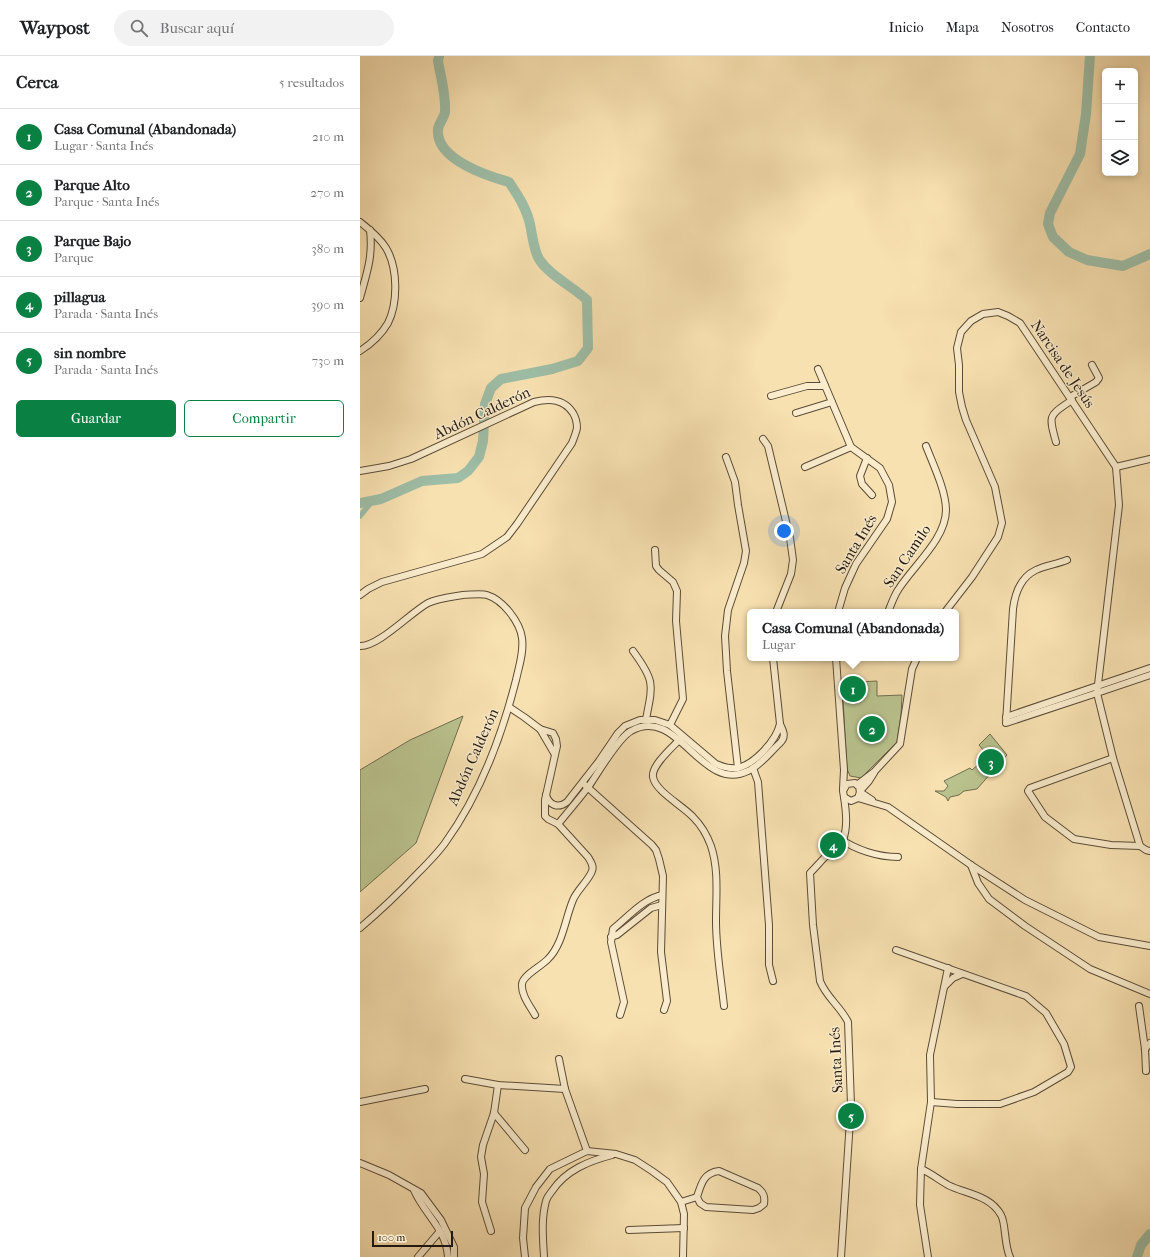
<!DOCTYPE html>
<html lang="es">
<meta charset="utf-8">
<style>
:root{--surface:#fff;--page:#f2f2f2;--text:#202124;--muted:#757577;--line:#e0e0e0;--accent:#0b8043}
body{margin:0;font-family:"IM FELL French Canon",serif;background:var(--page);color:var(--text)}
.controls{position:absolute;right:12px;top:12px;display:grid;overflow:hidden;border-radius:6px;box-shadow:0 2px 6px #0003}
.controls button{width:36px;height:36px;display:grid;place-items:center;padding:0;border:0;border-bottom:1px solid var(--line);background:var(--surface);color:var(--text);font:20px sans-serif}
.scale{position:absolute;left:12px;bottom:10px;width:81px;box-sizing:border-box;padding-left:4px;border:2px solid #261a10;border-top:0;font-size:11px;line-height:14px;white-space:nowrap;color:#261a10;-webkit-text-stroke:3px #faeccc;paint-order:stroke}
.you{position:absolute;left:424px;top:475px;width:14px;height:14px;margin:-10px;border:3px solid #fff;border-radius:50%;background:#1a73e8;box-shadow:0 0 0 6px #1a73e833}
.badge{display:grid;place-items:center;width:26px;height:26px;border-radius:50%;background:var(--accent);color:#fff;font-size:13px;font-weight:700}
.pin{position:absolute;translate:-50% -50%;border:2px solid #fff;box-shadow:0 1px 4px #0006}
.popup{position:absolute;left:387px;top:553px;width:212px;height:52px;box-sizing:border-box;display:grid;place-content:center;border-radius:6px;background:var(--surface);filter:drop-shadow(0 1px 3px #0005);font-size:13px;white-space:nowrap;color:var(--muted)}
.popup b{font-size:15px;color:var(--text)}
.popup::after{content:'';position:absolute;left:50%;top:100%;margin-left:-8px;border:8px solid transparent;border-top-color:var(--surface)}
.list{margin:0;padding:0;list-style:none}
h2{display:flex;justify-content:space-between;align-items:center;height:52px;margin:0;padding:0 16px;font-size:17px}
h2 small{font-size:13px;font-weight:400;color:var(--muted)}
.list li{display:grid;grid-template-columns:26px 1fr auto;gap:12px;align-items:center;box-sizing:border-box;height:56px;padding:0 16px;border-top:1px solid var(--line)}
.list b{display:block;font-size:15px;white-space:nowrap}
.list p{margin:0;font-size:13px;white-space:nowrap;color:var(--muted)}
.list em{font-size:13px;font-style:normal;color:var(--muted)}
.actions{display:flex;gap:8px;padding:12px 16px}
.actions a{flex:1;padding:9px 0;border:1px solid var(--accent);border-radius:6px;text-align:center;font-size:14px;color:var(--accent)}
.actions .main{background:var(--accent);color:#fff}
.icon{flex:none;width:22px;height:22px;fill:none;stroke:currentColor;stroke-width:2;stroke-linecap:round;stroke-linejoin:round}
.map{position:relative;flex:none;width:790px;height:1201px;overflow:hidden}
header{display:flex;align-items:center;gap:24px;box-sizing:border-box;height:56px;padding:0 20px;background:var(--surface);border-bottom:1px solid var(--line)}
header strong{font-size:19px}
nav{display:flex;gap:22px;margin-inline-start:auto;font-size:14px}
.search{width:280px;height:36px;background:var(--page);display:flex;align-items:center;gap:10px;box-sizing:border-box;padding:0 14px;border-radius:22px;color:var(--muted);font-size:15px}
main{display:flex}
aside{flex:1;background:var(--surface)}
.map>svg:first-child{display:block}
</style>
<header>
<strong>Waypost</strong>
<div class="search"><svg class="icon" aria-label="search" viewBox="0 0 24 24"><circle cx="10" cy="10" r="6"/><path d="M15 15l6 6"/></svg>Buscar aquí</div>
<nav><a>Inicio</a><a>Mapa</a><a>Nosotros</a><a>Contacto</a></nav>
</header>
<main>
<aside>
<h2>Cerca<small>5 resultados</small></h2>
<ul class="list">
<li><span class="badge">1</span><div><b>Casa Comunal (Abandonada)</b><p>Lugar · Santa Inés</p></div><em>210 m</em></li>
<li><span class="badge">2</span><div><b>Parque Alto</b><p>Parque · Santa Inés</p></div><em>270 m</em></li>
<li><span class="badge">3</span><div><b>Parque Bajo</b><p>Parque</p></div><em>380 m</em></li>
<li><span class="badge">4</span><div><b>pillagua</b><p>Parada · Santa Inés</p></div><em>390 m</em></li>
<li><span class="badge">5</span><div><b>sin nombre</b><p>Parada · Santa Inés</p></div><em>730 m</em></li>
</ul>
<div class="actions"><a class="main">Guardar</a><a>Compartir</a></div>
</aside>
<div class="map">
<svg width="790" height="1201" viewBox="0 0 790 1201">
<rect width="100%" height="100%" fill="#f8e1b1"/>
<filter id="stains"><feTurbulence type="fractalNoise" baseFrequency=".005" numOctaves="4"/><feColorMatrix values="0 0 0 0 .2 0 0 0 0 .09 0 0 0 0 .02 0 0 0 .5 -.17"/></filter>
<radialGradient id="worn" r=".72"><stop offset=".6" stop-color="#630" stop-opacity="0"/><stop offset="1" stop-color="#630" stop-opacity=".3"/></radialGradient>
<g fill="#bac38e" stroke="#706e4f">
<polygon points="517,625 517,640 542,639 541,659 537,686 501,722 490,720 487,713 483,644 498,641 498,626"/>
<polygon points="103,660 56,787 0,836 0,714 50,684"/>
<polygon points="630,678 647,699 617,733 604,735 599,739 590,741 588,745 586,741 575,735 584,735 588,730 584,725 610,712 612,714 628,700 619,689"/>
</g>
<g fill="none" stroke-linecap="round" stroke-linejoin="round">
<polyline stroke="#9ebea7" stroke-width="5.5" points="0,460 13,444"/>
<g stroke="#9ebea7" stroke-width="10">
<polyline points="730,0 726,58 720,98 690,157 688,168 693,181 709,196 727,204 763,210 790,198"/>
<path d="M 0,447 L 21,443 L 62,425 L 98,422 L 108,415 L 119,401 L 123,385 L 125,348 L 131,332 L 141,323 L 192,313 L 218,305 L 228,292 L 227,244 C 212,230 190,220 179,203 C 173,193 172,175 169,164 C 165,150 157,138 149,126 C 128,120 75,103 78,73 C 79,67 84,62 85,56 C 86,39 81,22 78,5 L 79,0"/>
<polyline points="777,1201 781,1189 790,1178"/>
</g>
<g stroke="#5a4c38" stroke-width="8">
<g id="minor">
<path d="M 0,166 C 9,173 20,182 26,192 C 38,212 38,247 28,267 C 21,279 11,288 0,295"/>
<path d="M 0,242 C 7,216 13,201 10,174"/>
<polyline points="458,313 491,391 520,412 529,429 532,446 527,463 496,508 485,532 478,556"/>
<polyline points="411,340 447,330 465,330"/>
<polyline points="710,341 736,326 739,322 732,309"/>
<polyline points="436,357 472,346"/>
<polyline points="403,383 408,390 430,482 433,504 431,518 416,556"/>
<path d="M 696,386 C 688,358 689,360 712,344"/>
<polyline points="366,401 375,426 378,449 386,495 384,507 368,554 365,580 367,615 378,712"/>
<polyline points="507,402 500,420 502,428 512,439"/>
<polyline points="445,411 491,391"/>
<polyline points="756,411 790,403"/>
<path d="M 0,415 L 29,410 L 51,403 L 174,346 C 190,342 204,343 213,357 C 216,362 217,367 217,372 C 216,377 214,382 212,387 L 157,468 L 147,481 L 122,498 L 22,526 L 8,533 L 0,539"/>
<polyline points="295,494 296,510 299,514 313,526 317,535 316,565 323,643 310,669"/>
<path d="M 707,504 C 697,508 684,510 676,514 C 661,521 655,537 653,553 L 646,667 L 737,637 L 790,619"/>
<path d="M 528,556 C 531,549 534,540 538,534 C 553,510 586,483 586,454 C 586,435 573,408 566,390"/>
<polyline points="585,556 612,521 638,481 642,467 635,431 606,364 602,351 599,336 599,309 597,292 601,276 611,265 623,258 638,256 648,260 660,267 756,411 759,449 737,637 753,702 780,790 786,794 790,795"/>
<path d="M 0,590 C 18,591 50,557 68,547 C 79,542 92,541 103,539 C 110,539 121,537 127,539 C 143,544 160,566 162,582 C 164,596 159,610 156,624 C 142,679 119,740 85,787 C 77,798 67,808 57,818 C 39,837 20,855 0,872"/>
<path d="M 273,595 C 295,625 293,628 286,663"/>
<polyline points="476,602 484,714 483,733"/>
<path d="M 149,651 L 164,661 L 180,673 L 193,677 L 196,683 L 197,690 L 185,744 L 185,760 L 188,763 L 198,768 L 228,801 C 231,806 234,810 232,815 C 229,824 217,834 213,844 C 205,863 203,888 188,903 C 182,910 163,919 162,928 C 161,939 170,950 175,959"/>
<polyline points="646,661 790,612"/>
<polyline points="180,673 194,697"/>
<path d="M 321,682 C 314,690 291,709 293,721 C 295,735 323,750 333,761 C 341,769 347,779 351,790 C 359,814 356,840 356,865 C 356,894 361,922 364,950"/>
<polyline points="753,702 670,732 668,735 685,761 714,783 751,789 780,790"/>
<polyline points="393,712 398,726 409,869 409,909 413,925"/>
<polyline points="225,729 292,789 296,794 299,803 303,820 301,896 307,945 304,954"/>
<polyline points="497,729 514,716 540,688 552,613 557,602"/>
<polyline points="500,735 509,725 514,717"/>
<polyline points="500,736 498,742 491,745 484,741 483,735 487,728 495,727 499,731 500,736 512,744"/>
<path d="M 186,739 C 189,749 198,753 207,746 L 239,705 L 258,677 L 265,670 L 280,664 L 295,664 L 310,669 L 356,708 C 363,711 369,713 377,712 C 394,709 416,685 420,668 L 413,602"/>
<polyline points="498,742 528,751 611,809 665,844 739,881 790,890"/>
<path d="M 198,768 C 208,756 219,743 229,730 C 238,717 258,682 271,675 C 318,648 341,738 388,715 C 400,710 410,696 420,687 C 426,681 424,676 420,668"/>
<path d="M 479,782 C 496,794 518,801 538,801"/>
<polyline points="469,797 470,793 482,780"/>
<polyline points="611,809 618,827 629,843 665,870 730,913 790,938"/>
<polyline points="251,881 257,879 291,852 302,849"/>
<polyline points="536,894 666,940 686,957 704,988 711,1011 708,1016 674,1036 640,1048 597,1048 571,1046"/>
<polyline points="585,930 593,922 602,918"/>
<polyline points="779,950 785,993 786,1015"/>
<path d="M 260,959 L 264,946 L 251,886 L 253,873 C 268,861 283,843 302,839"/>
<polyline points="785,993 790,987"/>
<polyline points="199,1003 205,1033 227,1095"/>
<polyline points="105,1023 138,1029 205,1033"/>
<polyline points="0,1046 65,1033"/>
<polyline points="134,1057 165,1094"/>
<polyline points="0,1107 29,1119 61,1137 81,1164 94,1191 94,1201"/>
<path d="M 561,1113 C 571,1117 579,1124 588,1129 C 606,1138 630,1139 641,1159 C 646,1167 644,1189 650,1201"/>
<path d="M 359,1115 L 398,1132 C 404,1137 405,1141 404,1148 L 399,1152 L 393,1154 L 346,1151 L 340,1147 L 337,1141 C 341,1129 343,1117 359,1115 Z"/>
<path d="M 54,1134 C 64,1158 86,1172 88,1201"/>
<polyline points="321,1146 337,1141"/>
<polyline points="269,1174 324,1172"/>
<polyline points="131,1175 122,1146 124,1118 121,1101 123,1089 134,1057 138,1029"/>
<polyline points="58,1201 80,1175"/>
<polyline points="165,1201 163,1182 165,1152 176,1131 190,1113 227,1095 256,1098 275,1104 292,1115 307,1126 321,1146 324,1158 323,1201"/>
<path d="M 184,1201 C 183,1183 181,1163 186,1145 C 187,1141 190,1138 192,1135 C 206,1114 229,1105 252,1099"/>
<path d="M 481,1201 L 491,1049 L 488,966 C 481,951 466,941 460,925 L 453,869 L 450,817 C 456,811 461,805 467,799 C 472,794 480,792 483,784 C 488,771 486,755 484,741"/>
<polyline points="568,1201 560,1149 561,1113 571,1046 570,999 588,912"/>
</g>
</g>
<use href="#minor" stroke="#faeccc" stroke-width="6"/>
</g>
<g text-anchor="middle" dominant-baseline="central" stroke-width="3" stroke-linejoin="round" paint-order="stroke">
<g font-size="15" fill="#261a10" stroke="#faeccc">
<text transform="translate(703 308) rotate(56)">Narcisa de Jesús</text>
<text transform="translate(122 357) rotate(-25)">Abdón Calderón</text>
<text transform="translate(496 488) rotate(-59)">Santa Inés</text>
<text transform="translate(547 500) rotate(-56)">San Camilo</text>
<text transform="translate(113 701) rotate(-66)">Abdón Calderón</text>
<text transform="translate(476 1004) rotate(-93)">Santa Inés</text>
</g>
</g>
<rect width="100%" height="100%" filter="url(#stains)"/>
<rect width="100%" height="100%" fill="url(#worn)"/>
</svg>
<div class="controls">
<button>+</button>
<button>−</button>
<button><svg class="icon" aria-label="layers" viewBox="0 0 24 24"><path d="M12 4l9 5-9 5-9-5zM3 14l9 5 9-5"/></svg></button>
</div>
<div class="scale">100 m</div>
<div class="you"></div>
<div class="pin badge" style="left:493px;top:633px">1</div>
<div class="popup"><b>Casa Comunal (Abandonada)</b>Lugar</div>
<div class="pin badge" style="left:512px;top:673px">2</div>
<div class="pin badge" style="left:631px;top:706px">3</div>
<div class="pin badge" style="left:473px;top:789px">4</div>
<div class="pin badge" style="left:491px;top:1060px">5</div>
</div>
</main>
